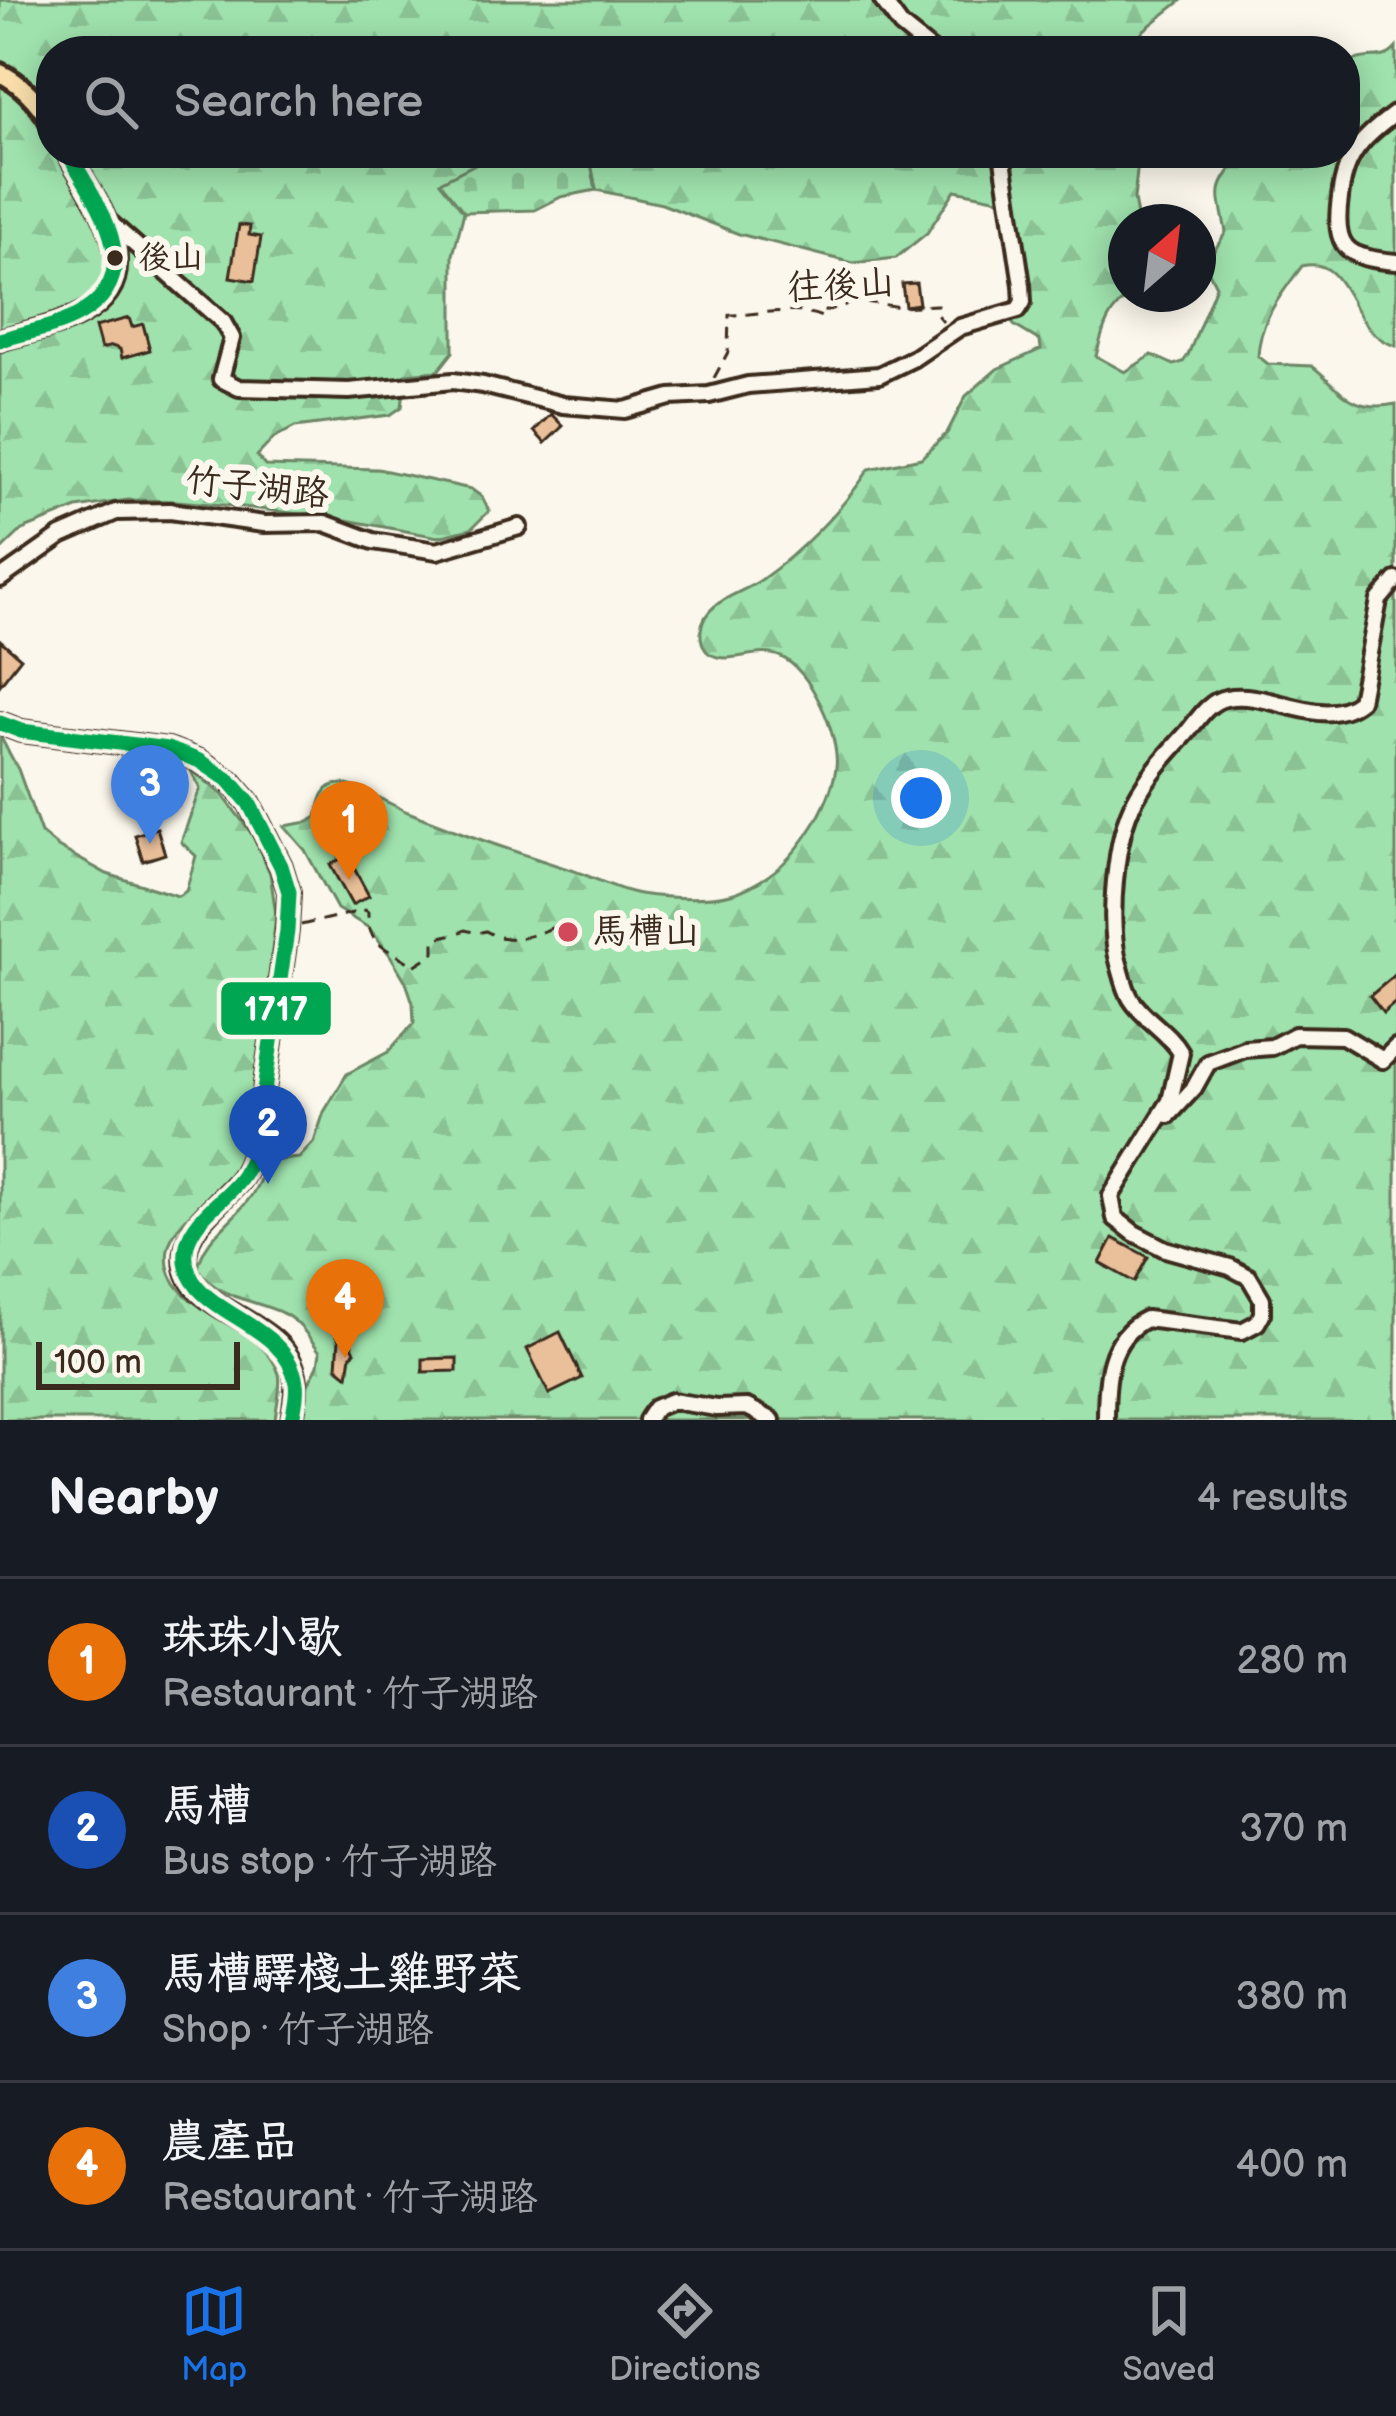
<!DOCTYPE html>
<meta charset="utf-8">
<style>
:root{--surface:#171b24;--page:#20242c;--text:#f1f3f6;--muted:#9ea1a6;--line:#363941;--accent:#1a73e8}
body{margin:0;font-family:"Balsamiq Sans","LXGW WenKai TC",sans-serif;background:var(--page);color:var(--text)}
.compass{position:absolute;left:1108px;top:204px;width:108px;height:108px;border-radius:50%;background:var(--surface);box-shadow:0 6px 30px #0003;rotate:28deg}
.scale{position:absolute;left:36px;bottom:30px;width:204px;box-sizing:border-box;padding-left:12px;border:6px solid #3b2a1e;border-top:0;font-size:33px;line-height:42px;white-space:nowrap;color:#3b2a1e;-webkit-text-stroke:9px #fbf7ec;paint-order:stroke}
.you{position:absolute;left:921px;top:798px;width:42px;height:42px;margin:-30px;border:9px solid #fff;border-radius:50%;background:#1a73e8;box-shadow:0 0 0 18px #1a73e833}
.badge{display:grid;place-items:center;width:78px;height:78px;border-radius:50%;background:var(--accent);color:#fff;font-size:39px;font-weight:700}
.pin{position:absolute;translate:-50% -99px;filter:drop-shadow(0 3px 6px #0008)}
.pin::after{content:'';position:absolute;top:63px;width:42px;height:36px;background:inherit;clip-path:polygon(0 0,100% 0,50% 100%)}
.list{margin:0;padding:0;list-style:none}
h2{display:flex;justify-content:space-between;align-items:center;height:156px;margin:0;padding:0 48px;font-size:51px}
h2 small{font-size:39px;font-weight:400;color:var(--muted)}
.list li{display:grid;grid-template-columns:78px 1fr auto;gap:36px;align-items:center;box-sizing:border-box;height:168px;padding:0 48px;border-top:3px solid var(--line)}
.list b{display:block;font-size:45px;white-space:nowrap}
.list p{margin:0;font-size:39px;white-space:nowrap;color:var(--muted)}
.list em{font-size:39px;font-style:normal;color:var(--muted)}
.icon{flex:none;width:66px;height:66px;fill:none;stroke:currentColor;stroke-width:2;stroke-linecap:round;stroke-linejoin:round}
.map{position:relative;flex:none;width:1396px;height:1420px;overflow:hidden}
.search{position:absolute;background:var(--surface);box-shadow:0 6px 30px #0003;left:36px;right:36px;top:36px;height:132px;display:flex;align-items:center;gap:30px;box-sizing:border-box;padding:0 42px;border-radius:48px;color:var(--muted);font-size:45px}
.sheet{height:828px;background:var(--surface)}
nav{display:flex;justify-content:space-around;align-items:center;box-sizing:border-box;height:168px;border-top:3px solid var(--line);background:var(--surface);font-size:33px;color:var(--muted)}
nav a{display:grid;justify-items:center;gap:6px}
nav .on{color:var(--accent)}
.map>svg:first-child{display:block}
</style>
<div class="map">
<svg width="1396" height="1420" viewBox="0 0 1396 1420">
<defs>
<pattern id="forest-firs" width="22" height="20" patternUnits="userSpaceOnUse" patternTransform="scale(3)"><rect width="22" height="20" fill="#9fe2ad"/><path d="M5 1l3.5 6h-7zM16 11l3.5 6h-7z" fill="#8ac294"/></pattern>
<pattern id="cemetery-stones" width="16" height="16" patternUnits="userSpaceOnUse" patternTransform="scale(3)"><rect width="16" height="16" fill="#9fe2ad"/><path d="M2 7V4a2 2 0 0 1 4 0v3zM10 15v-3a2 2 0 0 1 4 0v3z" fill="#8ac294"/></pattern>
</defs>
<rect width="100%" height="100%" fill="#fbf7ec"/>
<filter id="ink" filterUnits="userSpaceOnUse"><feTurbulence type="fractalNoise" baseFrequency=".00833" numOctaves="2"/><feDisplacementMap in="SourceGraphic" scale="24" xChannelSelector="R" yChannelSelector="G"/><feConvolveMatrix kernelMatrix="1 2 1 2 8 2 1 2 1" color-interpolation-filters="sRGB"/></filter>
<g filter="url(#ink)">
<g fill="url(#forest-firs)" stroke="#6d8666" stroke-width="3">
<polygon points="0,0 1182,0 1144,30 1128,51 51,51 51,153 487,153 483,160 441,182 464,212 453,255 453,352 438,371 406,374 402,407 390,415 295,427 274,438 257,456 265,466 378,469 471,489 482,497 489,511 471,529 438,537 346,520 235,506 176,501 128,500 77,508 22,530 0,551"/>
<path d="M 1396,48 L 1396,346 C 1346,332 1352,254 1302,266 C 1281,295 1260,318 1258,356 L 1268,364 L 1312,366 C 1344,390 1348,413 1396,404 L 1396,1420 L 297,1420 L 300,1400 L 318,1365 L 320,1352 C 308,1336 299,1320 280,1312 C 251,1299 216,1298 198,1268 C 205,1235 233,1223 251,1196 C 258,1186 263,1172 269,1161 L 299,1158 L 314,1142 L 324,1112 L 347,1074 L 388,1052 L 414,1023 L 413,1003 L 406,982 L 390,955 L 369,928 L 337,909 L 305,850 L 284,826 L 308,822 L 317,817 C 320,802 322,784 341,784 C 352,783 394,806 408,812 C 464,835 522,854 580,873 C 599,880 620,891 640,894 C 666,898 716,901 740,891 C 774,877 794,856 813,826 C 823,811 834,785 836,767 C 840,736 810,669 781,657 C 757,646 731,666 710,654 C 703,650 700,638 701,630 C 704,601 741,594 761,580 C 798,554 845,507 869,469 L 921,458 L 947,433 L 966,396 L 997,369 L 1041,349 L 1040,341 L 1015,326 L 1007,317 L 1026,301 L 1026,262 L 1018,203 L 955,190 L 927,233 L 896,258 L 853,263 L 739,234 L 662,204 L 596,190 L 589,153 L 1139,153 L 1134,199 L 1138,222 L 1126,222 L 1126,294 L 1133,294 C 1108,308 1103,329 1096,356 L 1125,372 L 1152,355 L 1174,365 L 1183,362 L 1188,355 L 1216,286 L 1208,270 L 1209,259 L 1226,232 C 1217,185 1214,193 1242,153 L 1345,153 L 1345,67 C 1346,66 1357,59 1359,59 C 1374,55 1385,61 1396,48 Z"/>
<path d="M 0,736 L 18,769 L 41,833 L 58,847 L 107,874 L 178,896 L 186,891 L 196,856 L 181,842 L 200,788 L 190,769 L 222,794 L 252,834 L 270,873 L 276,915 L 253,1120 C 248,1138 243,1155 232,1171 C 215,1194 174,1220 168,1249 C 157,1313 264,1320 279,1374 C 282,1387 276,1407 275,1420 L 0,1420 Z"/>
</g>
<polygon fill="url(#cemetery-stones)" stroke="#6d8666" stroke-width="3" points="487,153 589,153 596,190 561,197 535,210 464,212 440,182 483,160"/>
<g fill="#eac09a" stroke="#3b2a1e" stroke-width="3">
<polygon points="239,225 250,226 249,235 261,237 254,281 230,277"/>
<polygon points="916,283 919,304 905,306 902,284"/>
<polygon points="129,318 132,327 143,324 150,350 122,358 120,349 112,346 101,349 95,327"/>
<polygon points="551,414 563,426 545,443 534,431"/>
<polygon points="0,640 21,658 0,685"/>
<polygon points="157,828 165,854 143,861 135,835"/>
<polygon points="347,855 369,896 352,905 330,865"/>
<polygon points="1396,974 1396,1002 1383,1013 1370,996"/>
<polygon points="1113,1238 1148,1257 1134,1282 1100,1263"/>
<polygon points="324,1311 337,1311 355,1352 351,1355 348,1376 337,1367 339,1339"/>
<polygon points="560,1332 582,1378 549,1394 527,1349"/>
<polygon points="457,1358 457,1371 423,1372 423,1359"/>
</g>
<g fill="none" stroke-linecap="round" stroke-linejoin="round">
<g stroke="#3b2a1e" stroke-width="22">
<g id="minor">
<polyline points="882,0 901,26 932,51"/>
<path d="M 1396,113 C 1384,122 1369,133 1360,145 C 1348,159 1342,179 1340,198 C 1333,248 1346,258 1396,262"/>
<polyline points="107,220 223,322 232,338 221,379 239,388 349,391 453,381 483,385 563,405 625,410 670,397 709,395 748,385 879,375 914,358 960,327 1018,310 1023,302 1022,285 1002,153"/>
<polyline points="0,579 61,536 116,512 170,511 264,524 325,523 373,541 437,551 519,527"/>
<polyline points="1169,1115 1194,1088 1208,1063 1245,1049 1272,1047 1295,1035 1343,1036 1383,1060 1396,1047"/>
<polyline points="647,1420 655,1408 672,1401 717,1408 747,1407 772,1420"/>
<path d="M 1106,1420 C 1106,1382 1107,1338 1146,1319 L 1242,1331 L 1257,1323 L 1262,1314 L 1262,1299 L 1249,1277 L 1230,1267 L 1165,1249 L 1134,1233 L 1115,1218 L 1111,1196 L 1170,1101 L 1181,1053 C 1168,1031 1143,1019 1131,999 C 1125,989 1122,974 1119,964 C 1107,925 1115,835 1135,800 C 1148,775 1167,755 1186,734 C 1197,721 1208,701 1226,698 C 1271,689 1321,732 1360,701 L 1379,600 L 1396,580"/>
</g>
</g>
<g stroke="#3b2a1e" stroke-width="26">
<g id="major">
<path d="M 0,73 C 23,84 38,101 51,123"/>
<path d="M 0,340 C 26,332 57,327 81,314 C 154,276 95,202 68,153"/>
<path d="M 0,723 L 21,731 L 168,749 L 200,761 L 230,781 L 249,803 L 281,866 L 289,892 L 287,931 L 256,1146 C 251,1158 248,1170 240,1180 C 223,1200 194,1220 187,1246 C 169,1315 290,1312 296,1382 C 297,1394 294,1409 292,1420"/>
</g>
</g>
<g stroke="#3b2a1e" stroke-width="3" stroke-dasharray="12 9" stroke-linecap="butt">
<path d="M 714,378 L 728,352 L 729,315 C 758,315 798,305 824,318 L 825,311 L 859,301 L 901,307 L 937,305 L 937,315 L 943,322"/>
<path d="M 301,925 L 365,910 L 368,912 C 367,949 389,947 414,966 L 434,953 L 434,940 C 446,934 454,936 465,930 L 477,933 L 486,931 C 512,947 539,934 564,922 L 565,927"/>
</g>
<use href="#minor" stroke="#fbf7ec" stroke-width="14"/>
<use href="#major" stroke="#f9deab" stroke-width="16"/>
<g stroke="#fbf7ec" stroke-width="24">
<g id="bus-1">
<path d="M 0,340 C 26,332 56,328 80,314 C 150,273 97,203 68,153"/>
<path d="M 0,723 L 21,731 L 168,749 L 200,761 L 230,781 L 249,803 L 281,866 L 289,892 L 287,931 L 256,1146 C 251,1158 248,1170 240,1180 C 224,1201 194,1217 187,1245 C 172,1313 287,1316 296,1383 C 298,1395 294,1408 292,1420"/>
</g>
</g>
<use href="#bus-1" stroke="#00a651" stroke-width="15"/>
</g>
</g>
<circle fill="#3b2a1e" stroke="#fbf7ec" stroke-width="4.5" cx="115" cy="258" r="10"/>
<circle fill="#d1495b" stroke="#fbf7ec" stroke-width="4.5" cx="568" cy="932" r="12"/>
<g text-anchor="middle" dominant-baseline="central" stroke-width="12" stroke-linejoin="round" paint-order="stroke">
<g font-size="33" fill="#3b2a1e" stroke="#fbf7ec" text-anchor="start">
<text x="138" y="258">後山</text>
</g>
<g font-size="36" fill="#3b2a1e" stroke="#fbf7ec">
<text transform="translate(841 286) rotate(-3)">往後山</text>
<text transform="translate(257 488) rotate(6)">竹子湖路</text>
</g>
<g font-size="36" fill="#3b2a1e" stroke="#fbf7ec" text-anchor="start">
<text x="592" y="932">馬槽山</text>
</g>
</g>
<rect stroke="#fbf7ec" stroke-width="4.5" x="219" y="980" width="114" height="57" rx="12" fill="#00a651"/>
<g font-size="33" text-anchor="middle" font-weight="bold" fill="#fff">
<text x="276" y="1020">1717</text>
</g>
</svg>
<svg class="compass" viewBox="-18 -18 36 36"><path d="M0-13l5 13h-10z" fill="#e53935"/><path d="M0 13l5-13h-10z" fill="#9ea1a6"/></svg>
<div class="scale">100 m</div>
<div class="you"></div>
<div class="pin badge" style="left:349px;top:880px;background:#e8710a">1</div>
<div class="pin badge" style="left:268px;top:1184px;background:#1a4fb4">2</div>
<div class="pin badge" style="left:150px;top:844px;background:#3f7fe0">3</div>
<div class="pin badge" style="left:345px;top:1358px;background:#e8710a">4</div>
<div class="search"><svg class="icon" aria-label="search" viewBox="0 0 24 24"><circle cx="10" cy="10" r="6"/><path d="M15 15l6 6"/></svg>Search here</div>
</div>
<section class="sheet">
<h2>Nearby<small>4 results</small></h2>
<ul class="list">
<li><span class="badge" style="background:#e8710a">1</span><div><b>珠珠小歇</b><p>Restaurant · 竹子湖路</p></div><em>280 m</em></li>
<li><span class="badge" style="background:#1a4fb4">2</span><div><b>馬槽</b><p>Bus stop · 竹子湖路</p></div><em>370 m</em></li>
<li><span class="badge" style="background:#3f7fe0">3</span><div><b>馬槽驛棧土雞野菜</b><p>Shop · 竹子湖路</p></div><em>380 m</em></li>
<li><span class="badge" style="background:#e8710a">4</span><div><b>農產品</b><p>Restaurant · 竹子湖路</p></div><em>400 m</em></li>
</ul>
</section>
<nav>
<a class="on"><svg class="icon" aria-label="map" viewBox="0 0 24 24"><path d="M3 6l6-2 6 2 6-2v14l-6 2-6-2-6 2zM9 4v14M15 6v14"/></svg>Map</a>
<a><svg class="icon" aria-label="directions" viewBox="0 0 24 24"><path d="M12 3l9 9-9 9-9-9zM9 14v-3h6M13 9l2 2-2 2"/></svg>Directions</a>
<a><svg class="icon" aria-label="saved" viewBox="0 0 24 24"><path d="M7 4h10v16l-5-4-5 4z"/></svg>Saved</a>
</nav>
